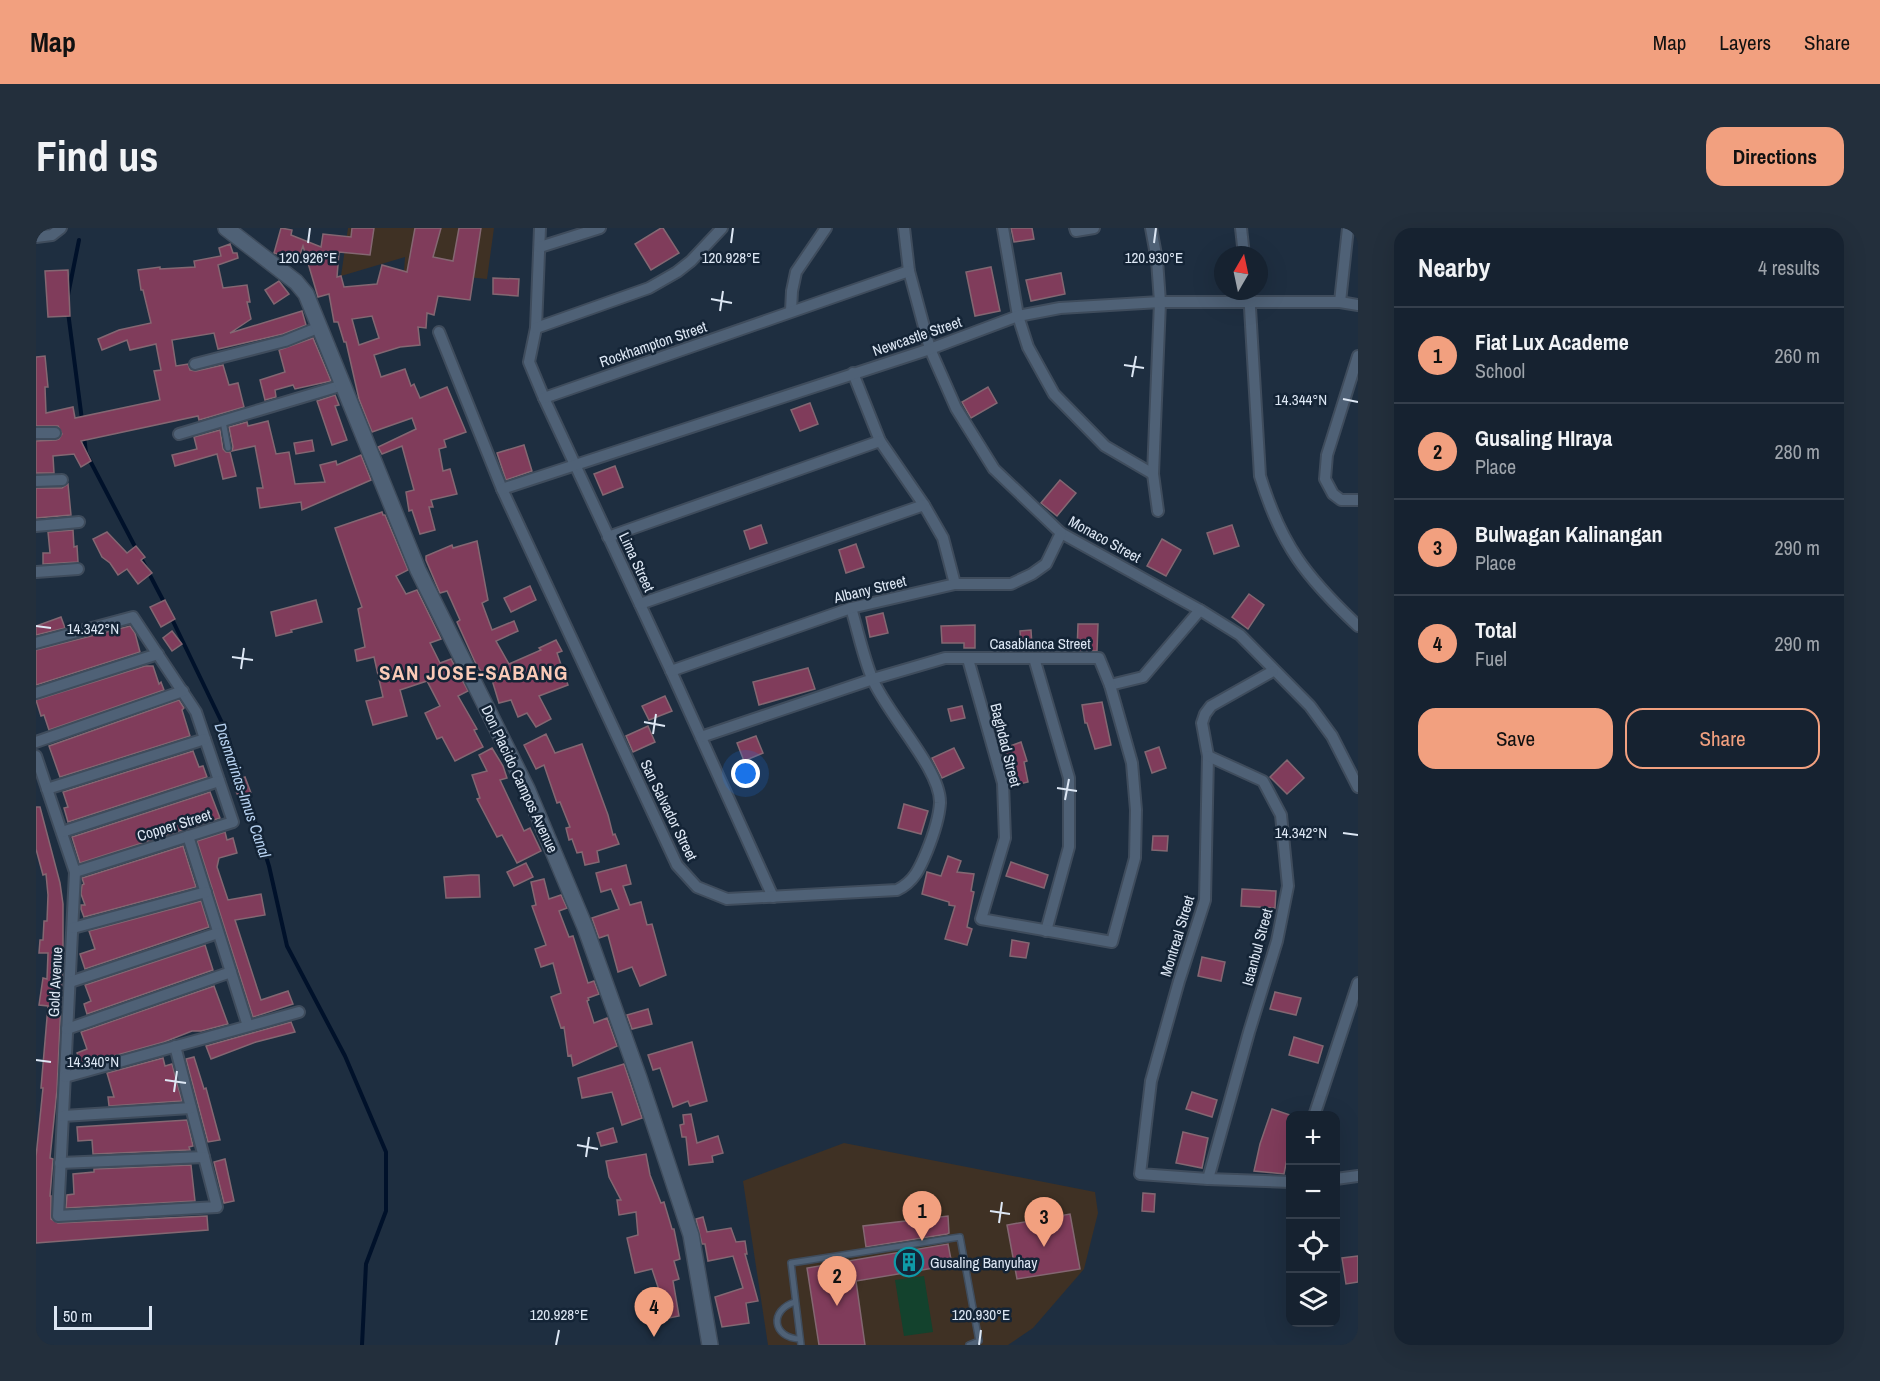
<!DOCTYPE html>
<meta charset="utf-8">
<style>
:root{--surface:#162230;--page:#232f3c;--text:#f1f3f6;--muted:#9ea4ab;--line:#353f4c;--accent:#f2a07f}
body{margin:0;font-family:"Archivo Narrow",sans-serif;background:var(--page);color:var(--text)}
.controls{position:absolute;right:18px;bottom:18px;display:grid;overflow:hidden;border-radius:12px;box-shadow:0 6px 24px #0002}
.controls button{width:54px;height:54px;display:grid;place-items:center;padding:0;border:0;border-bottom:2px solid var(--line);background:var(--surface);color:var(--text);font:30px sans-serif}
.compass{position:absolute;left:1178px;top:18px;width:54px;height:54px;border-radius:50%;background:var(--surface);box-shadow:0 6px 24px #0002;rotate:9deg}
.scale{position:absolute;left:18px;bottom:15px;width:98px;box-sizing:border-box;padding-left:6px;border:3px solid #dde7f4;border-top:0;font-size:16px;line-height:21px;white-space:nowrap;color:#dde7f4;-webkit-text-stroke:4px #142436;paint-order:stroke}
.you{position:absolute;left:710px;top:546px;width:21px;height:21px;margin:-15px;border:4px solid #fff;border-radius:50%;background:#1a73e8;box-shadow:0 0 0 9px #1a73e833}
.badge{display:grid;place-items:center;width:39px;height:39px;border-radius:50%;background:var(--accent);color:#111;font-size:20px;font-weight:700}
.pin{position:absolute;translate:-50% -50px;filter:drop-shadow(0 2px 3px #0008)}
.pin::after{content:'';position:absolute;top:32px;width:21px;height:18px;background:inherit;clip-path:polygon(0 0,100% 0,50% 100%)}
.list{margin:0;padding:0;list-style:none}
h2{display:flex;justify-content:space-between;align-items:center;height:78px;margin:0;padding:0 24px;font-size:26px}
h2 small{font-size:20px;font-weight:400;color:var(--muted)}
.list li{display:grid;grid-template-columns:39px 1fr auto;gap:18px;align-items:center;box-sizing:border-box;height:96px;padding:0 24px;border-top:2px solid var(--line)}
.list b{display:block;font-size:22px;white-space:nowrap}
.list p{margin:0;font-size:20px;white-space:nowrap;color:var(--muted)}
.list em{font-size:20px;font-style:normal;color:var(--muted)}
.actions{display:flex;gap:12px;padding:18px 24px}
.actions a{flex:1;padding:14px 0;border:2px solid var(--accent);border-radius:18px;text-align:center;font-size:21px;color:var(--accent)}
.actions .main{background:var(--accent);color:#111}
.icon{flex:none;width:33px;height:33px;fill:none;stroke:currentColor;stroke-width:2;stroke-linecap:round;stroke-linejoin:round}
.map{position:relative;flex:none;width:1322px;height:1117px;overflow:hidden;border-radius:18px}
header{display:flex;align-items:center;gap:36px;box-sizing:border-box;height:84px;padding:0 30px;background:var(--accent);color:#111}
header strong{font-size:28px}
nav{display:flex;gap:33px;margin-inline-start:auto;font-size:21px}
.intro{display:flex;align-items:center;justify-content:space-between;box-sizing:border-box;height:144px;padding:0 36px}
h1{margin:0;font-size:42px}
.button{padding:15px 27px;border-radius:18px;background:var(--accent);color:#111;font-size:21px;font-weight:700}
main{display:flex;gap:36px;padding:0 36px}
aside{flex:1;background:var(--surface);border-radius:18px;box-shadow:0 6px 24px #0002}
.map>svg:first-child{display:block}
</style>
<header>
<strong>Map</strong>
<nav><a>Map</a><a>Layers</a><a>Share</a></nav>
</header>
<div class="intro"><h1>Find us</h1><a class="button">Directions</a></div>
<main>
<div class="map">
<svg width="1322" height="1117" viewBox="0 0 1322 1117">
<rect width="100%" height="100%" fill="#1e2e40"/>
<g fill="#3f3124">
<polygon points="312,0 458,0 451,51 368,43 369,29 305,48"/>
<polygon points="808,915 1059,964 1062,985 1048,1041 997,1100 972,1117 732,1117 707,953"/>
</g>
<polygon fill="#13422d" points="888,1048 897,1104 868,1108 859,1052"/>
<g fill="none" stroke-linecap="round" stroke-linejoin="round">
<g stroke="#00112a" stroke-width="4">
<polyline points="32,67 43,12"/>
<polyline points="32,84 46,192"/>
<polyline points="48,208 50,225 129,376"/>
<polyline points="135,389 190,503 206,555"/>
<polyline points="209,562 233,638 251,718 309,828 350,924 350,983 330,1036 326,1117"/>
</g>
</g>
<g fill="#803c5b" stroke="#846772" stroke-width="1.5" fill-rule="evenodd">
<path d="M 245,0 L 256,2 L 255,7 L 285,19 L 287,6 L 315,9 L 316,0 L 338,0 L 334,27 L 303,24 L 301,49 L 305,48 L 308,59 L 341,56 L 346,37 L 371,44 L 379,0 L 405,0 L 397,29 L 417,33 L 423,0 L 445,0 L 434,72 L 402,68 L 398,87 L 391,85 L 390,100 L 382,99 L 384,117 L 364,119 L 338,127 L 345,149 L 369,141 L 375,158 L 378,156 L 384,170 L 411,159 L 430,204 L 408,212 L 410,219 L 403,221 L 407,243 L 414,241 L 421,266 L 395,272 L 397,279 L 393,279 L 399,302 L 384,306 L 376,282 L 373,283 L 370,264 L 378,262 L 366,218 L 346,226 L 342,219 L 380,201 L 376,190 L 336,204 L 323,171 L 310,114 L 308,114 L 302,94 L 298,94 L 293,66 L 282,69 L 267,18 L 262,32 L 238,25 ZM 336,88 L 343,110 L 323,117 L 316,91 Z"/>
<polygon points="625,0 627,0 643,25 615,42 599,16"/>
<polygon points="975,0 996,0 998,11 978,14"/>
<polygon points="194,16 197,25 201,25 202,30 182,37 187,60 211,57 214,74 211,74 215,91 194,105 266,83 270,97 247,106 182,121 178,105 136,112 140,138 152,136 154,142 160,143 187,137 193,157 202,155 208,179 163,192 162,188 45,213 55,233 45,239 38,226 17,228 18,245 0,245 0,213 20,212 23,211 26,206 22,198 0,198 0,129 9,128 12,159 9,159 10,185 37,179 39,190 124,172 118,143 125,142 120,116 94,122 91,112 66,122 62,111 83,102 115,95 107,62 105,62 102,42 124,39 124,41 159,39 158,33 185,28 183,20"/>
<polygon points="955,39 964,83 939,88 930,44"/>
<polygon points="32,42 34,88 12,89 9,43"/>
<polygon points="1025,45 1029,66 995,73 990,52"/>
<polygon points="457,50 483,51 482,68 457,66"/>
<polygon points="243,53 253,66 238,76 229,62"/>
<polygon points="277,110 295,153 259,161 257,157 239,162 240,169 229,172 224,152 249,144 243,122"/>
<polygon points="952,159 961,175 935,190 926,174"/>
<polygon points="299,167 303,177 299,178 311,212 296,217 281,173"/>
<polygon points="774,175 782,196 764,203 755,182"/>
<polygon points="232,193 240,226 253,224 259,256 289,254 284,237 300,233 301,237 325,227 335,252 266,282 265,274 224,280 221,260 227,260 219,218 196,223 197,219 193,199 211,194 212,198"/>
<polygon points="184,202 187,221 190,224 194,224 200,248 187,251 181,226 139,238 136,227 161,221 158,209"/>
<polygon points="276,212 278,223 260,226 258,215"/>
<polygon points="488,217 496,243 470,252 461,225"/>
<polygon points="579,238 587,259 567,267 558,246"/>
<polygon points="1024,252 1040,265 1021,288 1005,275"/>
<polygon points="32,256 35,287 0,290 0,260 26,260"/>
<polygon points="346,284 347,287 349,287 372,342 360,348 370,366 381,362 405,411 394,415 404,435 415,431 432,463 422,468 441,501 438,502 447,519 419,533 406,509 401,511 389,485 404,478 391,453 364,462 371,488 337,497 330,473 347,469 338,429 321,433 319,422 329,419 322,381 326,379 299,300"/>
<polygon points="725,297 731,315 714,321 708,303"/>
<polygon points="1196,297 1203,318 1178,326 1171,305"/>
<polygon points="37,302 38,319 41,318 42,334 7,336 7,325 14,325 12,304"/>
<polygon points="71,304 91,325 100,318 109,329 105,332 116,345 102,356 91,341 82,347 74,335 66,329 57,311"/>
<polygon points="1126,311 1145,322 1130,348 1111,338"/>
<polygon points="441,313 452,372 446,375 456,402 478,393 482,403 460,413 473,436 505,422 503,420 520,412 526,423 521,425 532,457 503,468 515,491 500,499 491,485 482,489 475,472 463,475 453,442 446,445 439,434 421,394 424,392 411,363 404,365 390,332 390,328 416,317 417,320"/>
<polygon points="820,316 828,339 810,345 803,322"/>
<polygon points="494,358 500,372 475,384 468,370"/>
<polygon points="1213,366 1228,377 1212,401 1196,389"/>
<polygon points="129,372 139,391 125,399 114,379"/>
<polygon points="280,372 286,394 255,402 256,404 240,408 235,384"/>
<polygon points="847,385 852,405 834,409 830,389"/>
<polygon points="25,389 29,400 0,407 0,398"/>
<polygon points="1042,396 1062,396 1061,423 1041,423"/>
<polygon points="939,397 939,420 928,420 928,415 906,415 905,398"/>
<polygon points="94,398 99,405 104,424 0,457 0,422"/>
<polygon points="995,402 996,418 985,419 984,403"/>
<polygon points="136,403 146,416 136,423 127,410"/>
<polygon points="109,438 117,438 123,456 125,454 128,462 13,502 8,487 5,488 0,472"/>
<polygon points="772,440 779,461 723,477 717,454"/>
<polygon points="629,468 636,483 613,492 606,478"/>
<polygon points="143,472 148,480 146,482 154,508 24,549 13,518"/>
<polygon points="1066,474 1075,517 1059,521 1051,495 1049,495 1046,477"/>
<polygon points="926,478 929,490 915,493 912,481"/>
<polygon points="612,498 619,514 597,524 590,508"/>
<polygon points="510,506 519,525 546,516 572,587 577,607 579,606 583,616 561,623 563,634 549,637 546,624 541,625 536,611 533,612 530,600 534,599 524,574 521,575 508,537 500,541 488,517"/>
<polygon points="720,508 727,525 708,533 701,515"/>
<polygon points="985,514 991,533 988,534 992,554 979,557 969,520"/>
<polygon points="1123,519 1130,540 1116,545 1109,524"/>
<polygon points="456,520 467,538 471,550 464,552 488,603 494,600 505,623 481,635 466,607 461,609 441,571 444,570 436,547 451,543 443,527"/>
<polygon points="918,520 928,540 906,550 896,530"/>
<polygon points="157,523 163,539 167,538 171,549 32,594 28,580 32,579 27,564"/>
<polygon points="1251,532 1268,550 1251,566 1234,549"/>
<polygon points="209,549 215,565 203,570 196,554"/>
<polygon points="174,564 184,590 44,635 36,609"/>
<polygon points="868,576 892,583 885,606 862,600"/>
<polygon points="0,579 4,579 24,655 27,676 27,731 21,862 14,930 17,931 14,968 15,968 15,991 22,995 171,988 172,1002 0,1015 0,929 7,860 5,860 12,778 3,777 7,750 11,751 12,725 3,725 4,712 7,712 8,693 11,693 12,667 10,646 7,647 0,621"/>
<polygon points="189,604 191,612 197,610 201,625 183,630 181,639 192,672 225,666 229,687 199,692 225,772 252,763 257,776 217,789 161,613"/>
<polygon points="1117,608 1132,608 1131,623 1116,622"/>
<polygon points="147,618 160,659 48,689 45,681 45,677 49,677 45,666 46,657 48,656 46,650"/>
<polygon points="912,628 925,633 921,644 938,646 935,663 938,664 931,699 936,701 931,717 909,711 919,678 913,677 913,674 886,666 891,644 905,648"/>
<polygon points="975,634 1012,647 1008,660 970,648"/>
<polygon points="490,635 497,649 478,658 471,644"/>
<polygon points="590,637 595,656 587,658 594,677 605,674 611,697 616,696 630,747 604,758 596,739 582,744 572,707 563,710 556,690 583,681 575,661 565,664 560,645"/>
<polygon points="435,647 443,647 444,669 410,670 408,649"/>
<polygon points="508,651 513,671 525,667 531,680 523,683 533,709 537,708 552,755 558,753 563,766 552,770 553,772 551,773 558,795 571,790 581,818 537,838 535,827 532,828 528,799 525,800 515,769 525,765 517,735 505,739 499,721 510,717 496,678 500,677 495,654"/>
<polygon points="1206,661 1240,663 1239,680 1205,678"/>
<polygon points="165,673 173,699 49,741 44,726 59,721 53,703"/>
<polygon points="976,712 993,715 990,730 974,728"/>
<polygon points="169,717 177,742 51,786 48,776 55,773 49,757"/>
<polygon points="1166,729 1189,734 1185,753 1162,748"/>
<polygon points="178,758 192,796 165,803 156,803 128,814 45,837 41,825 51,821 45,804"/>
<polygon points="1239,764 1265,770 1260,787 1234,781"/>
<polygon points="612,781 616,796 596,801 591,787"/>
<polygon points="255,794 259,804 220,814 175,831 170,818"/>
<polygon points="1258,809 1287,818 1282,835 1253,827"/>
<polygon points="656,814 671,873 654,878 652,873 637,879 624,840 617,842 612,827"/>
<polygon points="158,829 168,861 170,860 184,912 172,914 150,831"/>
<polygon points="127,830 129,838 136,836 146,873 73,878 72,869 78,869 71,845"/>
<polygon points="588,836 606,890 586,897 576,864 546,870 542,850"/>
<polygon points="1156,864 1181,872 1176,889 1150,881"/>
<polygon points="1236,881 1254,887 1254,916 1248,946 1218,943 1224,916"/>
<polygon points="655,886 661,915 682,908 687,925 676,928 677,934 653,937 650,909 646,909 644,897 648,896 647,887"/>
<polygon points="151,892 157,918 153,919 154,922 57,926 56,912 42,913 41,899"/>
<polygon points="577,900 581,914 565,918 561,905"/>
<polygon points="1147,904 1172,910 1166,940 1140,935"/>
<polygon points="610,926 614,947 625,975 628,974 636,1001 638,1001 644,1031 638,1033 643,1051 637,1053 643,1088 623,1092 622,1087 606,1089 603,1067 620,1064 619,1062 623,1062 616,1041 599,1045 591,1010 602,1007 600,984 583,987 581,972 585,972 573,949 570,933"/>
<polygon points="189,931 198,973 188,975 178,934"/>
<polygon points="155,937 159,973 30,980 31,967 38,966 37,946 58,944 58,941"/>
<polygon points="1107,965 1119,966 1118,984 1106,983"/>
<polygon points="1034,986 1044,1041 981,1051 971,997"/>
<polygon points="912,988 913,1005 911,1006 830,1019 827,998"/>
<polygon points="667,989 671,1004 695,1000 700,1014 709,1013 711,1026 709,1026 722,1073 710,1075 713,1095 686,1099 679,1069 707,1060 697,1028 672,1033 669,1016 666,1016 660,991"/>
<polygon points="912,1016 916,1037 820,1053 829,1117 783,1117 771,1040"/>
<polygon points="1322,1028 1322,1054 1310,1056 1306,1030"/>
</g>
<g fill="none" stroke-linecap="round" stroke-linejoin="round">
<g stroke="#3f4c5c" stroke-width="8">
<g id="lane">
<polyline points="187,193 192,220"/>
<path d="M 759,1074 C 733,1082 736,1110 764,1111"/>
<polyline points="765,1117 755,1035 924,1009 943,1113 933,1117"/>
</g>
</g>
<g stroke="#3f4c5c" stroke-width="14">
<g id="street">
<polyline points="504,0 500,100 493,134 508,170 635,443 737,669"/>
<polyline points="868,0 873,43 894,121 920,180 958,241 1025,305 1164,382 1204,407 1274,478 1296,508 1322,559"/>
<polyline points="967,0 982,88 992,119 1018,166 1069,218 1117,246"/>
<polyline points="1039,0 1040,3 1058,0"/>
<polyline points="1115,0 1121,32 1124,74 1117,246 1122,283"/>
<polyline points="1205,0 1208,27"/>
<polyline points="0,9 16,7 25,0"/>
<polyline points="504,19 564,0"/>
<path d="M 1213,63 L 1224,248 C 1245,317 1270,349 1322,398"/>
<polyline points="1304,74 1312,0"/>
<polyline points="755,83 756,63 760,44 790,0"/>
<polyline points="500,100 613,60 641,44 655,33 686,0"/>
<path d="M 403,104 L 466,261 L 641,637 L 661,659 L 691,671 L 861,662 C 878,654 884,640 891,623 C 897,608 903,591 904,575 C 905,541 850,485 836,450 C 827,428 822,403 815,380"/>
<polyline points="1322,128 1291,227 1289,251 1297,266 1305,272 1322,272"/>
<polyline points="159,136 249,113 284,99"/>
<polyline points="817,145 844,213 888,277 907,310 919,356"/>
<polyline points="508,170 873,43"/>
<polyline points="0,205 19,205"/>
<polyline points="143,206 307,157"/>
<polyline points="0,253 26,252"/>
<polyline points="466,261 894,121 982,88 1024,80 1124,74 1304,74 1322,77"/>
<polyline points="0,298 43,294"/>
<polyline points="572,309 844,213"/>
<polyline points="0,344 42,341"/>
<polyline points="604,376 888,277"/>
<polyline points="0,415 97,389 160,484 197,594 39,644"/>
<polyline points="998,430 1033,550 1033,619 1010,703"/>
<polyline points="635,443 815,380 919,356 975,356 996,346 1010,336 1025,305"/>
<polyline points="1237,443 1175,478 1169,486 1166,495 1172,528 1169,672 1143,753 1115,853 1104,946 1172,951 1254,954"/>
<polyline points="1074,457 1107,449 1164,382"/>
<polyline points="0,465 122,426"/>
<polyline points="665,509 837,451 909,430 1063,430 1074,457 1096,535 1100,582 1099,630 1076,714 945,691 969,610 967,555 932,431"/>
<polyline points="0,514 147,463"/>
<polyline points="0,528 39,644 22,988 181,979 139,818"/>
<polyline points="11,561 169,511"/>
<polyline points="26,604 183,553"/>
<polyline points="152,608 212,798"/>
<polyline points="37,700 170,664"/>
<polyline points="34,754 182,705"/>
<polyline points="31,801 195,744"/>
<polyline points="29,849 263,784"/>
<polyline points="27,888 155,880"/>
<polyline points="1278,888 1322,755"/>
<polyline points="24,935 168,929"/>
<polyline points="1172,951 1213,804 1241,713 1252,658 1245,587 1227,553 1172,528"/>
<polyline points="1300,951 1322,948"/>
</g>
</g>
<g stroke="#3f4c5c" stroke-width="18">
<polyline id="secondary" points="190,0 260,54 270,66 382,342 491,561 549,699 603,850 655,1007 674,1117"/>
</g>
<use href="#lane" stroke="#4f6176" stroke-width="5"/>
<use href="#street" stroke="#4f6176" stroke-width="10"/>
<use href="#secondary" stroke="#4f6176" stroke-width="15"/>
</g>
<path fill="none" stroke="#dde7f4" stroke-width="2" d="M 272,15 L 274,0M 695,15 L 697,0M 1118,15 L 1120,0M 675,71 L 696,75M 684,83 L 687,63M 1088,137 L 1108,140M 1096,149 L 1100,128M 1307,171 L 1322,174M 0,398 L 15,400M 196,429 L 217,432M 205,441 L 208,420M 608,494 L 629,498M 617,506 L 620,486M 1021,560 L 1041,563M 1029,572 L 1033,551M 1307,605 L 1322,607M 0,832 L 15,834M 129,852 L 150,855M 138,864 L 141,843M 541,917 L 562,921M 550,929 L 553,909M 954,983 L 974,986M 963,995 L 966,974M 520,1117 L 523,1102M 943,1117 L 945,1102"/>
<defs>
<g id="building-ring" transform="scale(1.5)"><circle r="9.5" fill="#142436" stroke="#0f9aa8" stroke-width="1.5"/><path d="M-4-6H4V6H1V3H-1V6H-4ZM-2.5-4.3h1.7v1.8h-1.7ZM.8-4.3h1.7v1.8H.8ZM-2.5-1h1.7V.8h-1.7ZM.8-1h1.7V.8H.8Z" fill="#0f9aa8"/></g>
</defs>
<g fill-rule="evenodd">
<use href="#building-ring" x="873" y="1034"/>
</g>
<g text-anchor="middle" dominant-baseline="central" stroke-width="5" stroke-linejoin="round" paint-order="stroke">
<g font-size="15" fill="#dde7f4" stroke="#142436">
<text transform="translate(881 108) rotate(-19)">Newcastle Street</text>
<text transform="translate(617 116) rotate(-19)">Rockhampton Street</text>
<text transform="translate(1069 311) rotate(29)">Monaco Street</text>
<text transform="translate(601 334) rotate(65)">Lima Street</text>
<text transform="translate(834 361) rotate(-14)">Albany Street</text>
<text x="1004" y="415">Casablanca Street</text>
<text transform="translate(970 517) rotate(76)">Baghdad Street</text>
<text transform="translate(484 551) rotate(65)">Don Placido Campos Avenue</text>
<text transform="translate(633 582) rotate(64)">San Salvador Street</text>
<text transform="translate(138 597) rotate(-17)">Copper Street</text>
<text transform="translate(1141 708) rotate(-73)">Montreal Street</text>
<text transform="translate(1221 719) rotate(-75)">Istanbul Street</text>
<text transform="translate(19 754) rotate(-87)">Gold Avenue</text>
</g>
<g font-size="15" fill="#dde7f4" stroke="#142436" text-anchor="start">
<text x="894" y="1034">Gusaling Banyuhay</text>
</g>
<g font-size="16" font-style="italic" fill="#b7d2f1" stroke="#142436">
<text transform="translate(207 562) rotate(71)">Dasmarinas-Imus Canal</text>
</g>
<g font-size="21" font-weight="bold" letter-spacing="1.5" fill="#facab7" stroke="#142436">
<text x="438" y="444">SAN JOSE-SABANG</text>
</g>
</g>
<g font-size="15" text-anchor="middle" fill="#dde7f4" stroke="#142436" stroke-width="5" stroke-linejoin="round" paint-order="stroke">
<text x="272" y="35">120.926°E</text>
<text x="695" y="35">120.928°E</text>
<text x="1118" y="35">120.930°E</text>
<text x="1265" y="177">14.344°N</text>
<text x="57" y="406">14.342°N</text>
<text x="1265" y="610">14.342°N</text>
<text x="57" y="839">14.340°N</text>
<text x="523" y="1092">120.928°E</text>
<text x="945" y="1092">120.930°E</text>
</g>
</svg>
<div class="controls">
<button>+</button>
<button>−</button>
<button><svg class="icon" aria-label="locate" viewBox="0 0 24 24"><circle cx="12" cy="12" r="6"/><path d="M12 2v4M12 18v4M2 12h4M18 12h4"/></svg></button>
<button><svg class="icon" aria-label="layers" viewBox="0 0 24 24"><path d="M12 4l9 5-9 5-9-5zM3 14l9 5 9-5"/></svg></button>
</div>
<svg class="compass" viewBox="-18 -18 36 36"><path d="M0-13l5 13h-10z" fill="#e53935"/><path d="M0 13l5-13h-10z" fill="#9ea4ab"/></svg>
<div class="scale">50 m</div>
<div class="you"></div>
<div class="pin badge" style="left:886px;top:1013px">1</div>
<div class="pin badge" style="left:801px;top:1078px">2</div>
<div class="pin badge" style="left:1008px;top:1019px">3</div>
<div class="pin badge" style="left:618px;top:1109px">4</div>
</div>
<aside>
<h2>Nearby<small>4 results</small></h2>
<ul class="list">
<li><span class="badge">1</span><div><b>Fiat Lux Academe</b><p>School</p></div><em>260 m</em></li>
<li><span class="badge">2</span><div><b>Gusaling HIraya</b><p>Place</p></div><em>280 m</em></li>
<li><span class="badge">3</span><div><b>Bulwagan Kalinangan</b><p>Place</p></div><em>290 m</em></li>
<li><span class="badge">4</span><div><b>Total</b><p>Fuel</p></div><em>290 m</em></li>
</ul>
<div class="actions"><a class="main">Save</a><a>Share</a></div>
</aside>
</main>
